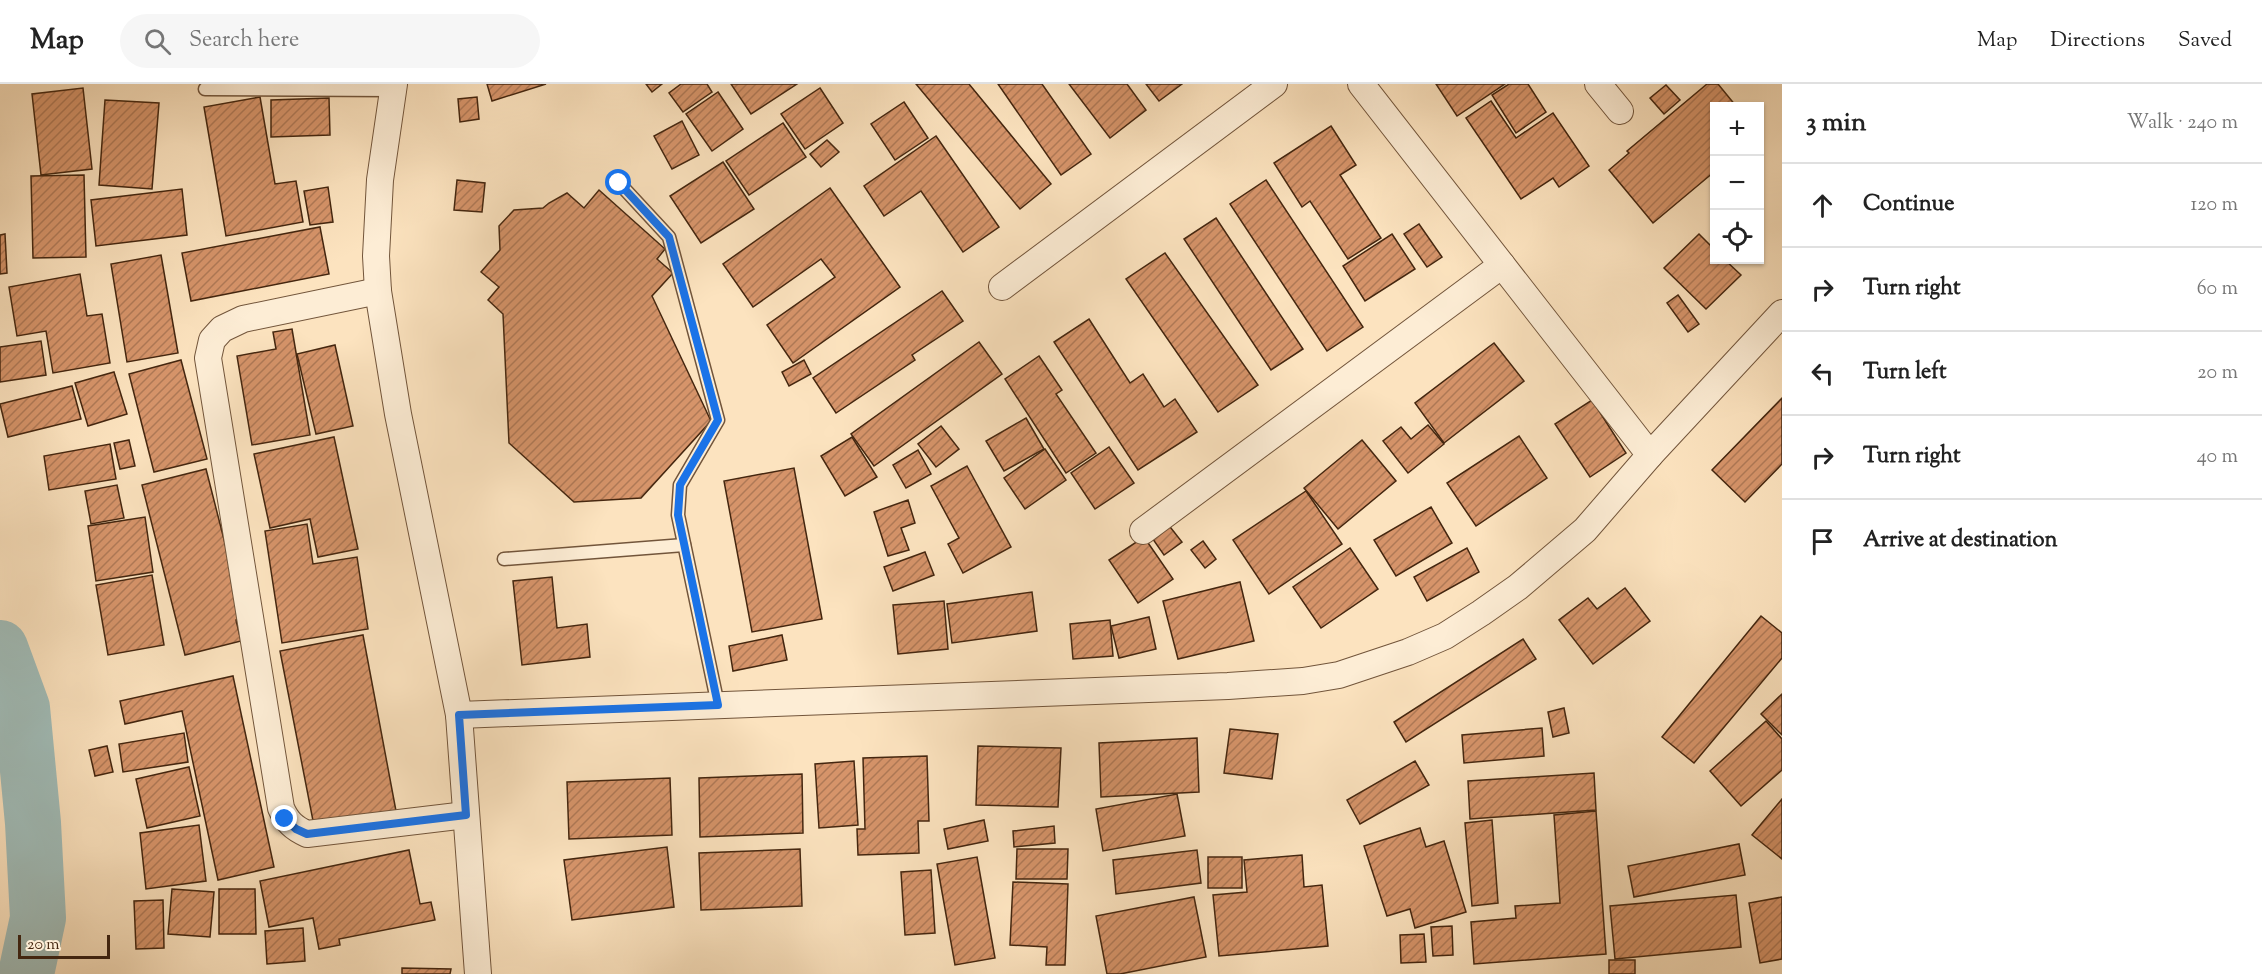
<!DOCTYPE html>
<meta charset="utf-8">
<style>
:root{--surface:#fff;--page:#f6f6f6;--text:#222;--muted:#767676;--line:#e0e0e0}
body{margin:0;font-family:"Sorts Mill Goudy",serif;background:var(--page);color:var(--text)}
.controls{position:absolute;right:18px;top:18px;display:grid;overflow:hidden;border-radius:0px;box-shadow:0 2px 4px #0004}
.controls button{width:54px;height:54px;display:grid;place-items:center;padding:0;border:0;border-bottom:2px solid var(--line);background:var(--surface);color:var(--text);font:30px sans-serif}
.scale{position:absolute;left:18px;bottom:15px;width:92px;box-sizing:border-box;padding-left:6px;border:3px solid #44260f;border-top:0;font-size:16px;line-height:21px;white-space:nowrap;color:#44260f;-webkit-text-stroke:4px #fdedd5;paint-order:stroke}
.stop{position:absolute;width:18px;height:18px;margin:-14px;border:4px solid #1a73e8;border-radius:50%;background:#fff}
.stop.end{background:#1a73e8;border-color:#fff;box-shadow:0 2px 6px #0008}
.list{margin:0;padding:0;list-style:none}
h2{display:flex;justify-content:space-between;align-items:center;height:78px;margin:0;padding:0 24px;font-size:26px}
h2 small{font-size:20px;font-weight:400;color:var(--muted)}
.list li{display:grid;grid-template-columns:39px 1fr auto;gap:18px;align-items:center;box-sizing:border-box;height:84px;padding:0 24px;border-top:2px solid var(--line)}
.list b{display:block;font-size:22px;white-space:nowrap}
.list em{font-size:20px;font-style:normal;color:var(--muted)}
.icon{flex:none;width:33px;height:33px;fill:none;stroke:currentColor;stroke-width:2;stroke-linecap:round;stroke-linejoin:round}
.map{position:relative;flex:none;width:1782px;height:890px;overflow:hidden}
header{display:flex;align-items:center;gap:36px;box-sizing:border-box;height:84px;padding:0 30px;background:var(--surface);border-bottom:2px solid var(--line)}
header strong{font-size:28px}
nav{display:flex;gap:33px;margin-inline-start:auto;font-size:21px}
.search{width:420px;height:54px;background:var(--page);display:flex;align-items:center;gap:15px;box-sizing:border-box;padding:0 21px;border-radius:33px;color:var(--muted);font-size:22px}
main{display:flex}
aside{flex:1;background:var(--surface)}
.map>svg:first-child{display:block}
</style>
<header>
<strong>Map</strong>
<div class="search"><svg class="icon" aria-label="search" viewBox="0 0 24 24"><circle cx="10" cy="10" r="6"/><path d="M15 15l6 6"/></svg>Search here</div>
<nav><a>Map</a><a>Directions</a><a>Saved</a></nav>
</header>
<main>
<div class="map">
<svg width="1782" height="890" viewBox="0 0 1782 890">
<defs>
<pattern id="building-hatch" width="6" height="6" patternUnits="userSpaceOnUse" patternTransform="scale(1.5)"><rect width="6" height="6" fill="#d6946a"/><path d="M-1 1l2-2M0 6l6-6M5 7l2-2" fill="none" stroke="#af7956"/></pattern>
</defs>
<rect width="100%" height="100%" fill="#fce3bf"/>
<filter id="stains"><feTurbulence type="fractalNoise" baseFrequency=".00333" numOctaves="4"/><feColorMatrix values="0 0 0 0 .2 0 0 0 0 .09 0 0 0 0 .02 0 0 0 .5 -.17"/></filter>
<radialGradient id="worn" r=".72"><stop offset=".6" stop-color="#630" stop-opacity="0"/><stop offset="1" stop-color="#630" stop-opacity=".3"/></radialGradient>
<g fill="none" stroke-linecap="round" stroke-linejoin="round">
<polyline stroke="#a1bdb9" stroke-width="56" points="0,564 22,624 33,739 38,834 26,890"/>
</g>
<g fill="url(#building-hatch)" stroke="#44260f" stroke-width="1.5">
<polygon points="487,0 546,0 492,17"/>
<polygon points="646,0 662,0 652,8"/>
<polygon points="681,0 707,0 712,8 683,28 669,9"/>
<polygon points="731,0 797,0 751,30"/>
<polygon points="916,0 969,0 1051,100 1020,125"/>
<polygon points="998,0 1042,0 1091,70 1061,91"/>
<polygon points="1069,0 1127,0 1146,26 1110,54"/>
<polygon points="1146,0 1182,0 1159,17"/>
<polygon points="1436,0 1505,0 1457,32"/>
<polygon points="1509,0 1528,0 1546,28 1516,49 1492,11"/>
<polygon points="1707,0 1718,0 1736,22 1714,22 1714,88 1653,139 1609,86 1629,69 1627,67"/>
<polygon points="1666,1 1680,16 1664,30 1650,14"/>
<polygon points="83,4 92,85 41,91 32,10"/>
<polygon points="820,4 843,39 805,65 781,30"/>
<polygon points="718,8 743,45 712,67 686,30"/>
<polygon points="260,13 275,100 296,97 303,138 226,152 204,23"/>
<polygon points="477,13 479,35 460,38 458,15"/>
<polygon points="329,14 330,51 271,53 271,16"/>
<polygon points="105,16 159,19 152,105 99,101"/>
<polygon points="1491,17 1516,54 1553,29 1589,82 1559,103 1553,94 1521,115 1466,34"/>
<polygon points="904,18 928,54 895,76 871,40"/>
<polygon points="682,37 699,71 672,85 654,52"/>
<polygon points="783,39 806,73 749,111 726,77"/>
<polygon points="1331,42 1356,81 1340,91 1381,154 1348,175 1310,117 1302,123 1274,79"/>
<polygon points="936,52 999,143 963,168 921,107 884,132 864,102"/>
<polygon points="827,56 839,68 821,83 810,70"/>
<polygon points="723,78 754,125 701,159 670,112"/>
<polygon points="84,91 86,173 33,174 31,92"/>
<polygon points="457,96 485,99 482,128 454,126"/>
<polygon points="1266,96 1363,243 1327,267 1230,120"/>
<polygon points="328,103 333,138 310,141 304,107"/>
<polygon points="830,104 900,203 793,279 767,241 835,193 821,175 753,223 723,180"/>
<polygon points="182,105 187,151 96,162 91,116"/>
<polygon points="599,106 665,165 657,175 673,189 652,212 711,337 641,414 574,418 509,359 503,230 488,216 499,203 481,188 500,166 499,142 514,126 543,124 549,119 567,109 584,124"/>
<polygon points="1216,134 1303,265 1271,286 1184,155"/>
<polygon points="1419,140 1442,173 1427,183 1404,150"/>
<polygon points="320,143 329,190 191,217 182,169"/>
<polygon points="5,150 7,189 0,190 0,151"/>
<polygon points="1392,150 1415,185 1365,217 1343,182"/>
<polygon points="1699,150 1714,165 1714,176 1725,176 1741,191 1706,225 1664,184"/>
<polygon points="1165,169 1258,301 1218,328 1126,195"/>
<polygon points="161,171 178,269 127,278 111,180"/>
<polygon points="80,190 87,232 102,230 110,279 53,289 46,247 17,252 9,203"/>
<polygon points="942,207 963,237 912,271 915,276 836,329 813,294"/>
<polygon points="1678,211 1699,240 1688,248 1667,219"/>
<polygon points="1089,235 1130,299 1143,290 1164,323 1175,315 1197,348 1138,386 1054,258"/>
<polygon points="292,245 310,351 252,361 237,272 276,265 273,248"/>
<polygon points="41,257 46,291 0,298 0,263"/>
<polygon points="979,258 1002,290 874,382 851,350"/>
<polygon points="1494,259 1524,297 1444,359 1415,319"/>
<polygon points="335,261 353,342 316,350 297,270"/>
<polygon points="1039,272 1062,306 1056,310 1096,369 1066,389 1005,295"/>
<polygon points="181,276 207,375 154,388 129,290"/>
<polygon points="804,276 811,290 789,302 782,288"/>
<polygon points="114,288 127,330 88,342 75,299"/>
<polygon points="72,302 81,335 8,353 0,320"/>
<polygon points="1782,314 1782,380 1745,418 1712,386"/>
<polygon points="1592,316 1626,369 1590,393 1555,340"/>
<polygon points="1026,334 1044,365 1004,387 986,357"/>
<polygon points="1428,341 1444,360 1408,389 1383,357 1401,343 1411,355"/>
<polygon points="941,342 959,365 936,383 918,360"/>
<polygon points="1519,352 1547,394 1476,442 1447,399"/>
<polygon points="334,353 358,465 318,473 310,435 270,444 254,370"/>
<polygon points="852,353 877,393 845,412 821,372"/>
<polygon points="129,356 135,382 120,385 114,359"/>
<polygon points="1362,356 1396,397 1338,445 1304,404"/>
<polygon points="110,360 116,395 49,406 44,372"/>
<polygon points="1109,363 1134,399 1095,425 1071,389"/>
<polygon points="1045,365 1066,396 1025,425 1004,394"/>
<polygon points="918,366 931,390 906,404 893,381"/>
<polygon points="967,382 1011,463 963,489 948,460 959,454 931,402"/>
<polygon points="794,384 822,535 752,548 724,397"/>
<polygon points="206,385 244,534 236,536 241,557 185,571 142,401"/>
<polygon points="117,401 124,434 91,440 85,407"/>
<polygon points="1306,407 1342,460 1269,510 1233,456"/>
<polygon points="908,416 915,439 901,444 909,466 888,472 874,428"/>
<polygon points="1431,423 1452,459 1396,492 1374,456"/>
<polygon points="145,433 153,488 96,497 88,442"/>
<polygon points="1167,439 1182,458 1164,471 1150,451"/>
<polygon points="307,440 313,480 357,473 368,545 282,559 265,447"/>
<polygon points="1144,453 1173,495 1138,519 1109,476"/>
<polygon points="1203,457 1216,475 1205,484 1191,466"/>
<polygon points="1350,464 1378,505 1321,544 1293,503"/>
<polygon points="1467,464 1479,488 1427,517 1414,493"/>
<polygon points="925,468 934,491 893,507 884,483"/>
<polygon points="152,491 164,561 108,571 96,501"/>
<polygon points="552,493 557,544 587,540 590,573 522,581 513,497"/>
<polygon points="1240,498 1254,557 1178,575 1163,517"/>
<polygon points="1625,504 1650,537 1593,580 1559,536 1588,514 1597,525"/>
<polygon points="1032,508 1037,547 952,559 947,520"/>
<polygon points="944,517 948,565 898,570 893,521"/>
<polygon points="1761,532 1782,549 1782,574 1694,679 1662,653"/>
<polygon points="1149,533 1156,565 1119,574 1111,542"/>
<polygon points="1110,536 1113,572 1073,575 1070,540"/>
<polygon points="363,551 396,727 314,742 280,567"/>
<polygon points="782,551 787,576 733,587 729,562"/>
<polygon points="1523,555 1536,575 1406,658 1394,638"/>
<polygon points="233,592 274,783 218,796 182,627 125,640 120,617"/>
<polygon points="1782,610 1782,651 1761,630"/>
<polygon points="1564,624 1569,649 1553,653 1548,628"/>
<polygon points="1766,637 1782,655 1782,686 1741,722 1710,687"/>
<polygon points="1542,644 1544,672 1464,679 1462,651"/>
<polygon points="1230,645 1278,650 1272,695 1224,689"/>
<polygon points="184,649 188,678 123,688 119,660"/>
<polygon points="1197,654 1199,708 1101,713 1099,659"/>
<polygon points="107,662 113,688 95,692 89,666"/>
<polygon points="978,662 1061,664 1058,723 976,721"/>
<polygon points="927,672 929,737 918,737 919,769 858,771 857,745 865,745 863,674"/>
<polygon points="854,677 858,741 819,744 815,680"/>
<polygon points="1415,677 1429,701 1360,740 1347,716"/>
<polygon points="189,683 200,732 147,744 136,695"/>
<polygon points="1594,689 1596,726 1470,735 1468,697"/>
<polygon points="802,690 803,749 700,753 699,694"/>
<polygon points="670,694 672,751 569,755 567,698"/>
<polygon points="1177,710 1185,752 1103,767 1096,725"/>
<polygon points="1782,715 1782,775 1752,751"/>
<polygon points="1596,727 1606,870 1474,880 1471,838 1516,834 1515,822 1560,819 1554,731"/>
<polygon points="984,736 988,757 948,765 944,745"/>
<polygon points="1492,736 1498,819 1472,822 1465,739"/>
<polygon points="199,741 206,797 146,805 140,749"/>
<polygon points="1054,742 1055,759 1014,763 1013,747"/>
<polygon points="1420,744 1426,763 1444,757 1466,828 1415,844 1410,825 1387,832 1364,762"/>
<polygon points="1739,760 1745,791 1634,813 1628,782"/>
<polygon points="667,763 674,823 572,836 564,776"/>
<polygon points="800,765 802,822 701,826 699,769"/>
<polygon points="1017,765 1068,765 1067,795 1016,795"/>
<polygon points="409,766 420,820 431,818 435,836 339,855 340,861 319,865 313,834 269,843 260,797"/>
<polygon points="1197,766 1201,799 1116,810 1113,776"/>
<polygon points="1302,771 1304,803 1322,801 1328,862 1219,872 1213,811 1247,808 1244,776"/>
<polygon points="977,773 995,874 955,881 937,780"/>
<rect x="1208" y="773" width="34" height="31"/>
<polygon points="931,786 935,849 905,851 901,788"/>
<polygon points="1013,798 1068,800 1065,881 1046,881 1047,863 1010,861"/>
<polygon points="172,805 214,808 210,853 168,850"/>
<polygon points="219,805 255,805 256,850 219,850"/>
<polygon points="1736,811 1741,863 1615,875 1610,822"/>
<polygon points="1194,813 1206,873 1120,890 1107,890 1096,832"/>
<polygon points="1782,813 1782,875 1760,879 1749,819"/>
<polygon points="163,816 164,864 136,865 134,817"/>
<polygon points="1452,842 1453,871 1433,872 1431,843"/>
<polygon points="303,844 305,877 267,880 265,847"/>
<polygon points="1424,850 1426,878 1401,879 1400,851"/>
<rect x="1609" y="876" width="26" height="14"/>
<polygon points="402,884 451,885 450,890 402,890"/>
</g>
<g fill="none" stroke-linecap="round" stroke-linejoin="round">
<g stroke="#72553b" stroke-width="15">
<g id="service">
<polyline points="205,5 393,6"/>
<polyline points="619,99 669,153 718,336 680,401 678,431 718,621"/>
<polyline points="504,475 684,461"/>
</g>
</g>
<g stroke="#72553b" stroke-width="28">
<g id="minor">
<polyline points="394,0 380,96 376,172 378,207 398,330 459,631 478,890"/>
<polyline points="1361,0 1650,371"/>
<polyline points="1598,0 1620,27"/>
<polyline points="1002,203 1274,0"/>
<path d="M 378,207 L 243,235 L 222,245 L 212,256 L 208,274 L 281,724 C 287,738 294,744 307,750 L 466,731"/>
<polyline points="1143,447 1502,181"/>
<polyline points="459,631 1228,602 1303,597 1339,591 1408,568 1445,552 1481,529 1518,503 1585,446 1650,371 1782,229"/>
</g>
</g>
<use href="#service" stroke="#fdedd5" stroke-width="12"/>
<use href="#minor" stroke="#fdedd5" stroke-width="26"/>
</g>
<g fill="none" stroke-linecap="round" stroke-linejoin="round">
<polyline stroke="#1a73e8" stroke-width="8" points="285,735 296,745 307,750 466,731 459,631 718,621 678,431 680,401 718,336 669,153 619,99"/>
</g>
<rect width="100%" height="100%" filter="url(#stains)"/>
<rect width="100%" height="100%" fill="url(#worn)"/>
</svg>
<div class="controls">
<button>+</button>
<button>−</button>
<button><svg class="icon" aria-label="locate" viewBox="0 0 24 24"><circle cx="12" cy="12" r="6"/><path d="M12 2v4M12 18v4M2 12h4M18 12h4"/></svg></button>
</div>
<div class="scale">20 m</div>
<div class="stop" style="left:619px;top:99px"></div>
<div class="stop end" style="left:285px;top:735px"></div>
</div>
<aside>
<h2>3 min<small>Walk · 240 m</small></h2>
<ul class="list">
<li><svg class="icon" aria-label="ahead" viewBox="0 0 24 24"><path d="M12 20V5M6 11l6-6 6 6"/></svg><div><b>Continue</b></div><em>120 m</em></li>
<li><svg class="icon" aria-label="right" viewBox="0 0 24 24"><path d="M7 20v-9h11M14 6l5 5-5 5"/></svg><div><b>Turn right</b></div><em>60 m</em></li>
<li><svg class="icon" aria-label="left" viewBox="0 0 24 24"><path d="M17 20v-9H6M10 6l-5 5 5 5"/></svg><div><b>Turn left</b></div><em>20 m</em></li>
<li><svg class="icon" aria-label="right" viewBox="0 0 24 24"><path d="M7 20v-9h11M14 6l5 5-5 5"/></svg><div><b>Turn right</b></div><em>40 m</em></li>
<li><svg class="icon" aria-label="arrive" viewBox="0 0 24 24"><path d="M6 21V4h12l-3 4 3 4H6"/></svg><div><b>Arrive at destination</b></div></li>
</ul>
</aside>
</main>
